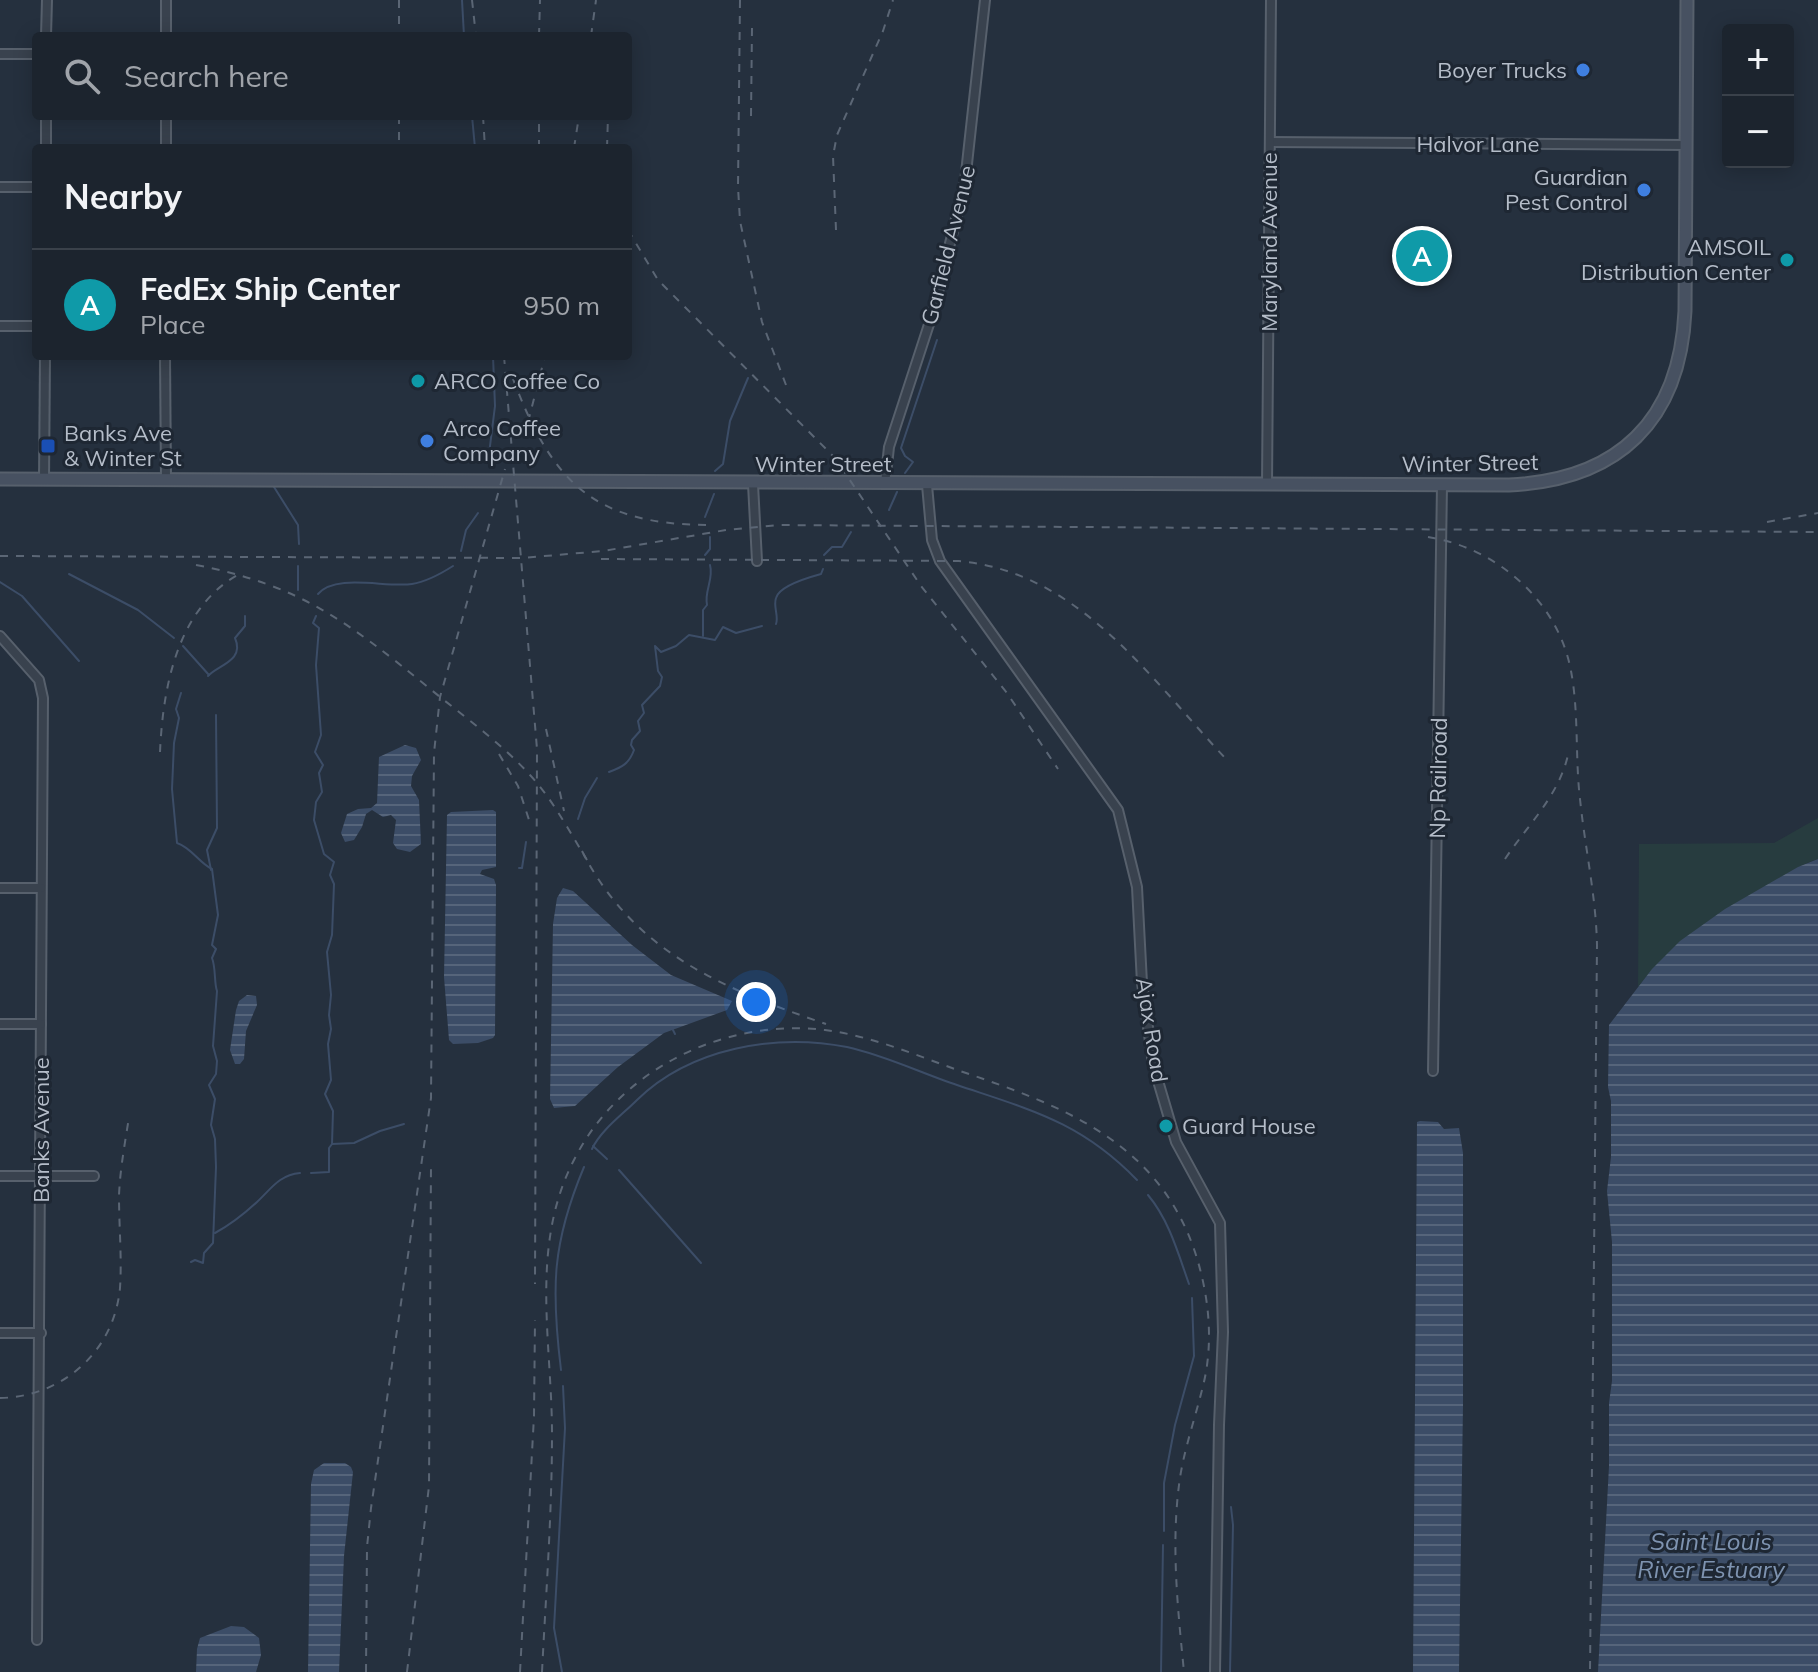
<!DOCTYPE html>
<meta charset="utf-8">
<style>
:root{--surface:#1c242e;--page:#29303a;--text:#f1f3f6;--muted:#a0a4aa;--line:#3a414a;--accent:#d93025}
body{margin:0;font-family:Mulish,sans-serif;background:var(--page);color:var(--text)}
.controls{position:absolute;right:24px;top:24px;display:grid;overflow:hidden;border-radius:8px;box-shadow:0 4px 20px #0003}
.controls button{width:72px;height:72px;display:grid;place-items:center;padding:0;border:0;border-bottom:2px solid var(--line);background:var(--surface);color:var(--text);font:40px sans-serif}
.you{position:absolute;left:756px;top:1002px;width:28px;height:28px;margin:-20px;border:6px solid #fff;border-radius:50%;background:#1a73e8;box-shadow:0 0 0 12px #1a73e833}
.badge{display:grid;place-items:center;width:52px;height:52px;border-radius:50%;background:var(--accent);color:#fff;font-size:26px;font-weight:700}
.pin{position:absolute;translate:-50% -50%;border:4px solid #fff;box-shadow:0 2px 8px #0006}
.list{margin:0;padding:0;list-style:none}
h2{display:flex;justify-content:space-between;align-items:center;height:104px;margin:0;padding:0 32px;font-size:34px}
h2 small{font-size:26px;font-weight:400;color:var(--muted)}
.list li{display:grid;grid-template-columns:52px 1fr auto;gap:24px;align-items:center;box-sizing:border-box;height:112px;padding:0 32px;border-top:2px solid var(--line)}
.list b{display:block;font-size:30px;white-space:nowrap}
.list p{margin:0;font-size:26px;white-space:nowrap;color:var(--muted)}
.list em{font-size:26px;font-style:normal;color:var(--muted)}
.icon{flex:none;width:44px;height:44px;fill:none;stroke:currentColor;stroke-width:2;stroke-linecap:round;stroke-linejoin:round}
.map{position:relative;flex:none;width:1818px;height:1672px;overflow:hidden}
.search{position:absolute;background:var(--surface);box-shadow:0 4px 20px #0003;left:32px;top:32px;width:600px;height:88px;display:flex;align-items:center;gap:20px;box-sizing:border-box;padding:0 28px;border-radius:8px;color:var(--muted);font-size:30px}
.panel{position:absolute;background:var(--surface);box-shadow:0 4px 20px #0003;left:32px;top:144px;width:600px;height:216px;border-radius:8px}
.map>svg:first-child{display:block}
</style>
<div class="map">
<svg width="1818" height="1672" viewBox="0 0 1818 1672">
<defs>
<pattern id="water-rules" width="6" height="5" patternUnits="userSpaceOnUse" patternTransform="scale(2)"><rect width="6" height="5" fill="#3c4d67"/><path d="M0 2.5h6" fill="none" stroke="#56657b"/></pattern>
</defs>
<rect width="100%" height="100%" fill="#25303e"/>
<path fill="#273c3f" d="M 1818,818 L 1818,859 C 1796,866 1778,880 1758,891 C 1712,916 1671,945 1638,987 L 1639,844 L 1774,843 Z"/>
<g fill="url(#water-rules)">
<polygon points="405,745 416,748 421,760 412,776 411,786 419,800 421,844 410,852 397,849 393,843 396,820 391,815 383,817 372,810 366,814 362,827 354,840 345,842 341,833 347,814 358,809 371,808 377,803 379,757"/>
<polygon points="493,810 496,812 496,867 482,870 480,874 494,879 496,885 495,1035 493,1038 478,1043 453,1044 449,1040 444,977 447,815 451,812"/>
<polygon points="1818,859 1818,1672 1598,1672 1609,1466 1609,1403 1612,1381 1612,1242 1607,1191 1611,1157 1611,1101 1608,1087 1609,1025 1652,969 1680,941 1725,909 1798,867"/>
<polygon points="563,888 573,891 632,945 671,975 732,1001 727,1010 664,1033 618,1067 575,1106 554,1108 550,1099 553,924 557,898"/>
<polygon points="247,995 256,996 257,1005 246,1031 244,1059 240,1064 235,1064 230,1050 236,1010 239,1001"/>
<polygon points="1420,1121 1438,1122 1444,1129 1459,1128 1463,1153 1463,1405 1459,1672 1413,1672 1417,1122"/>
<polygon points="324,1463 345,1463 351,1467 353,1472 344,1556 339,1672 308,1672 311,1484 314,1470"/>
<polygon points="231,1626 244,1627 259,1638 261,1655 256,1672 196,1672 197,1649 200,1638"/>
</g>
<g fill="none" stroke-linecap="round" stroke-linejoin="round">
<g stroke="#3c4d67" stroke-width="2">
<polyline points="462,0 464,36"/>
<polyline points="472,116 475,148"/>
<polyline points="489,454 495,406 493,356"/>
<polyline points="715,471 723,464 730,421 748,378"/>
<polyline points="905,473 913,462 905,456 901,448 937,340"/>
<polyline points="274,487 298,525 299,544"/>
<polyline points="889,510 897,492"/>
<polyline points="705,517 714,494"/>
<polyline points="461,551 466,530 478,513"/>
<polyline points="705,555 710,549 710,537"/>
<polyline points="824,555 832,547 842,547 851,532"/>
<polyline points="298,566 298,590"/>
<polyline points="69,574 138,610 174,638"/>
<polyline points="0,582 22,596 79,661"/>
<path d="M 318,594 C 336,573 386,588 412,584 C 425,582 442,573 453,566"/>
<polyline points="316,616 313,623 319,628 316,665 321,735 315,752 323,765 319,773 322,792 316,802 314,820 324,854 334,862 330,875 334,884 332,935 327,952 331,995 329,1015 331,1029 328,1044 331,1080 325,1094 333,1111 332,1144"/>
<path d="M 776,624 C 779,616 773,607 776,598 C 779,586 810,577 821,574 L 823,569"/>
<path d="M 703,636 L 703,610 L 707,605 C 704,591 714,579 710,565"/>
<polyline points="183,646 209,675"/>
<path d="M 208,676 C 218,665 245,661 235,638 L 245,626 L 245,616"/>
<path d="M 181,693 L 176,709 L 179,718 L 174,743 L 172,789 L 177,843 C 192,848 199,863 212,869 L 218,915 L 212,945 L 216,949 L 212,958 C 216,968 214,983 217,991 L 213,1046 L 217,1061 L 216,1074 L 209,1085 L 215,1099 L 211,1125 L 215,1139 L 216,1167 L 213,1243 L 204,1253 L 203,1263 L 195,1260 L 191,1262"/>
<path d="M 609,772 C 622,767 629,764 634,750 L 631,745 L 632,740 L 640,731 L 638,721 L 644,713 L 642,705 L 660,686 L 662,677 L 658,671 L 655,646 L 661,652 L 676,646 L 689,635 L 715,640 L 723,627 L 736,633 L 762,626"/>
<polyline points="578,819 585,798 597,778"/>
<polyline points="519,868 522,868 526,842"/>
<polyline points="211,870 207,850 217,828 216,715"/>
<polyline points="673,1030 675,1034"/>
<polyline points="593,1146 607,1159"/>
<path d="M 592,1149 C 601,1130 622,1115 637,1100 C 690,1048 776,1033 847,1047 C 884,1055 921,1073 957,1085 C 1031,1110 1081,1122 1137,1180"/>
<polyline points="619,1170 701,1263"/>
<polyline points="311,1173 329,1172 329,1148 332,1144 354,1143 380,1131 404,1124"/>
<path d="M 1148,1195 C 1169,1220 1178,1253 1189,1284"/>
<path d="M 215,1233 C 230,1225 244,1214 257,1202 C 271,1189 279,1175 300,1173"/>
<path d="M 561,1370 C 551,1288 552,1243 584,1167"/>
<polyline points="1164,1531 1164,1483 1175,1425 1194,1356 1192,1298"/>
<polyline points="562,1672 554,1628 565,1428 563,1386"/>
<polyline points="1161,1672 1163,1545"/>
<polyline points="1230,1672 1233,1525 1231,1507"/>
</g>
<g stroke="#57606c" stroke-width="12">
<g id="street">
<polyline points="166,0 166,36"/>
<polyline points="46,36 47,0"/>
<polyline points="0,54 36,54"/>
<polyline points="1270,142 1686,145"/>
<polyline points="46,148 46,116"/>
<polyline points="166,148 166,116"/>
<polyline points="0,187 36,187"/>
<polyline points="0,326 36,326"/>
<polyline points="165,356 166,480"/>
<polyline points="44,480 45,356"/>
<polyline points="753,484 757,561"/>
<polyline points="885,484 889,447 934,309 965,182 985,0"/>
<polyline points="927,485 932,540 940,561 1118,810 1137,887 1142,983 1153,1064 1176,1142 1220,1223 1223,1332 1219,1425 1215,1672"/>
<polyline points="1267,485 1271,0"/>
<polyline points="0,636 39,680 43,698 37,1640"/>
<polyline points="0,888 41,888"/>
<polyline points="0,1024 41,1024"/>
<polyline points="1433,1071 1442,485"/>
<polyline points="0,1176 94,1176"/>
<polyline points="0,1333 41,1333"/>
</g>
</g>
<g stroke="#57606c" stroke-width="15">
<path id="secondary" d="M 0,479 L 1509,485 C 1618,480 1680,421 1685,311 L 1687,0"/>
</g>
<use href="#street" stroke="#39424e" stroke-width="8"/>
<use href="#secondary" stroke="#475161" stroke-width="11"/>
<g stroke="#5b6675" stroke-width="2" stroke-dasharray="8 8" stroke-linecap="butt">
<polyline points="399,0 399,36"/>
<polyline points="472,0 476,36"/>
<polyline points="740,0 738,187 740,221 762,322 786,385"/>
<polyline points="539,36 540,0"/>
<polyline points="591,36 596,0"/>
<polyline points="399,116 399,148"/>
<polyline points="483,116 485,148"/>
<polyline points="751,116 752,28"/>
<polyline points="539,148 539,116"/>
<polyline points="574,148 579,116"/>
<polyline points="607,148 608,116"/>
<polyline points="628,230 658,280 835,458 921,586 1007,693 1058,769"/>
<polyline points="836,230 833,156 837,135 883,31 893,0"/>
<polyline points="504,356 537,749 535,1284"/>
<path d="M 513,379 C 552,481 592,524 706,525"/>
<polyline points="528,422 545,356"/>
<polyline points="1767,522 1818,513"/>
<path d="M 1428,537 C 1497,548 1558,601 1571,671 C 1579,713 1575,757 1580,799 C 1585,848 1596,896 1597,945 L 1590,1672"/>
<polyline points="0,556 522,558 603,551 726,530 779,525 1818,532"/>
<path d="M 601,559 L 959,561 C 1079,572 1150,678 1226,759"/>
<path d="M 196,565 C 300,585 348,622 429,688 C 463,716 500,742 530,775 C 553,800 569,831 587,860"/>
<polyline points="546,729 564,811"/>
<path d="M 160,752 C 163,685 178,605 243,572"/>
<polyline points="499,754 518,786 531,826"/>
<path d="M 582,851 C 634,953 724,989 826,1024"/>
<path d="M 1505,859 C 1529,823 1561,794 1569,750"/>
<path d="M 0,1398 C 62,1397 114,1352 120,1288 C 122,1258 119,1227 119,1196 C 120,1169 125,1143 129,1117"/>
<polyline points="366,1672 367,1547 371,1508 431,1098 434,753 440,697 505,469"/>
<polyline points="407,1672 429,1486 431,1165"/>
<polyline points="520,1672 534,1416 535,1320"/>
<path d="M 542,1672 C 546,1593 552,1513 552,1434 C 552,1341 529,1245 575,1158 C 621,1068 726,1018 825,1030 C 872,1036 918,1056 963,1072 C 1063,1106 1158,1142 1195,1252 C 1209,1295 1214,1342 1203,1386 C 1195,1419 1183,1452 1179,1485 C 1171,1547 1178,1611 1184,1672"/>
</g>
</g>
<g fill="#3f7fe0" stroke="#1e2733" stroke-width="3">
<circle cx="1583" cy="70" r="8"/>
<circle cx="1644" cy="190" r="8"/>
<circle cx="427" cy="441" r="8"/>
</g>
<g fill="#0f9aa8" stroke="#1e2733" stroke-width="3">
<circle cx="1787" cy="260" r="8"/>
<circle cx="418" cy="381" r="8"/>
<circle cx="1166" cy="1126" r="8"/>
</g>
<rect fill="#1a4fb4" stroke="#1e2733" stroke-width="3" x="40" y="438" width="16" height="16" rx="4"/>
<g text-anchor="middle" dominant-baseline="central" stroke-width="6" stroke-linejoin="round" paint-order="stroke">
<g font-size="22" fill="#b5bdc9" stroke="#1e2733" text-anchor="start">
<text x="1567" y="70" text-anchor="end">Boyer Trucks</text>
<text x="1628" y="177" text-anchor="end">Guardian<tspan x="1628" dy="25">Pest Control</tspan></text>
<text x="1771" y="247" text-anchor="end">AMSOIL<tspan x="1771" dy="25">Distribution Center</tspan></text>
<text x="434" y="381">ARCO Coffee Co</text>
<text x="443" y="428">Arco Coffee<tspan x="443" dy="25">Company</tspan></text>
<text x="64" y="433">Banks Ave<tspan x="64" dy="25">&amp; Winter St</tspan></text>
<text x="1182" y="1126">Guard House</text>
</g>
<g font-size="22" fill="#b5bdc9" stroke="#1e2733">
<text x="1478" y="144">Halvor Lane</text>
<text transform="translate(1269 242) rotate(-90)">Maryland Avenue</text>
<text transform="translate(948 245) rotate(-76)">Garfield Avenue</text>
<text transform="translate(1470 463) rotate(-1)">Winter Street</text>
<text x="823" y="464">Winter Street</text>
<text transform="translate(1438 778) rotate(-89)">Np Railroad</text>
<text transform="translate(1152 1030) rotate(81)">Ajax Road</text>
<text transform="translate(41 1130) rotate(-90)">Banks Avenue</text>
</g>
<g font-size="24" font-style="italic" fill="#7e93b0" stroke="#1e2733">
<text x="1711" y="1541">Saint Louis<tspan x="1711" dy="28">River Estuary</tspan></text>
</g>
</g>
</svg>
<div class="controls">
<button>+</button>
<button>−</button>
</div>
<div class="you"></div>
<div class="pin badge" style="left:1422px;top:256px;background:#0f9aa8">A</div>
<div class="search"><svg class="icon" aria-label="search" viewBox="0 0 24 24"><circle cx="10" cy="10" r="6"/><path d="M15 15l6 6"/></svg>Search here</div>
<section class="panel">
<h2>Nearby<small></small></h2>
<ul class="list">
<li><span class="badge" style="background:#0f9aa8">A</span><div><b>FedEx Ship Center</b><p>Place</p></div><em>950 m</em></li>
</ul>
</section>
</div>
